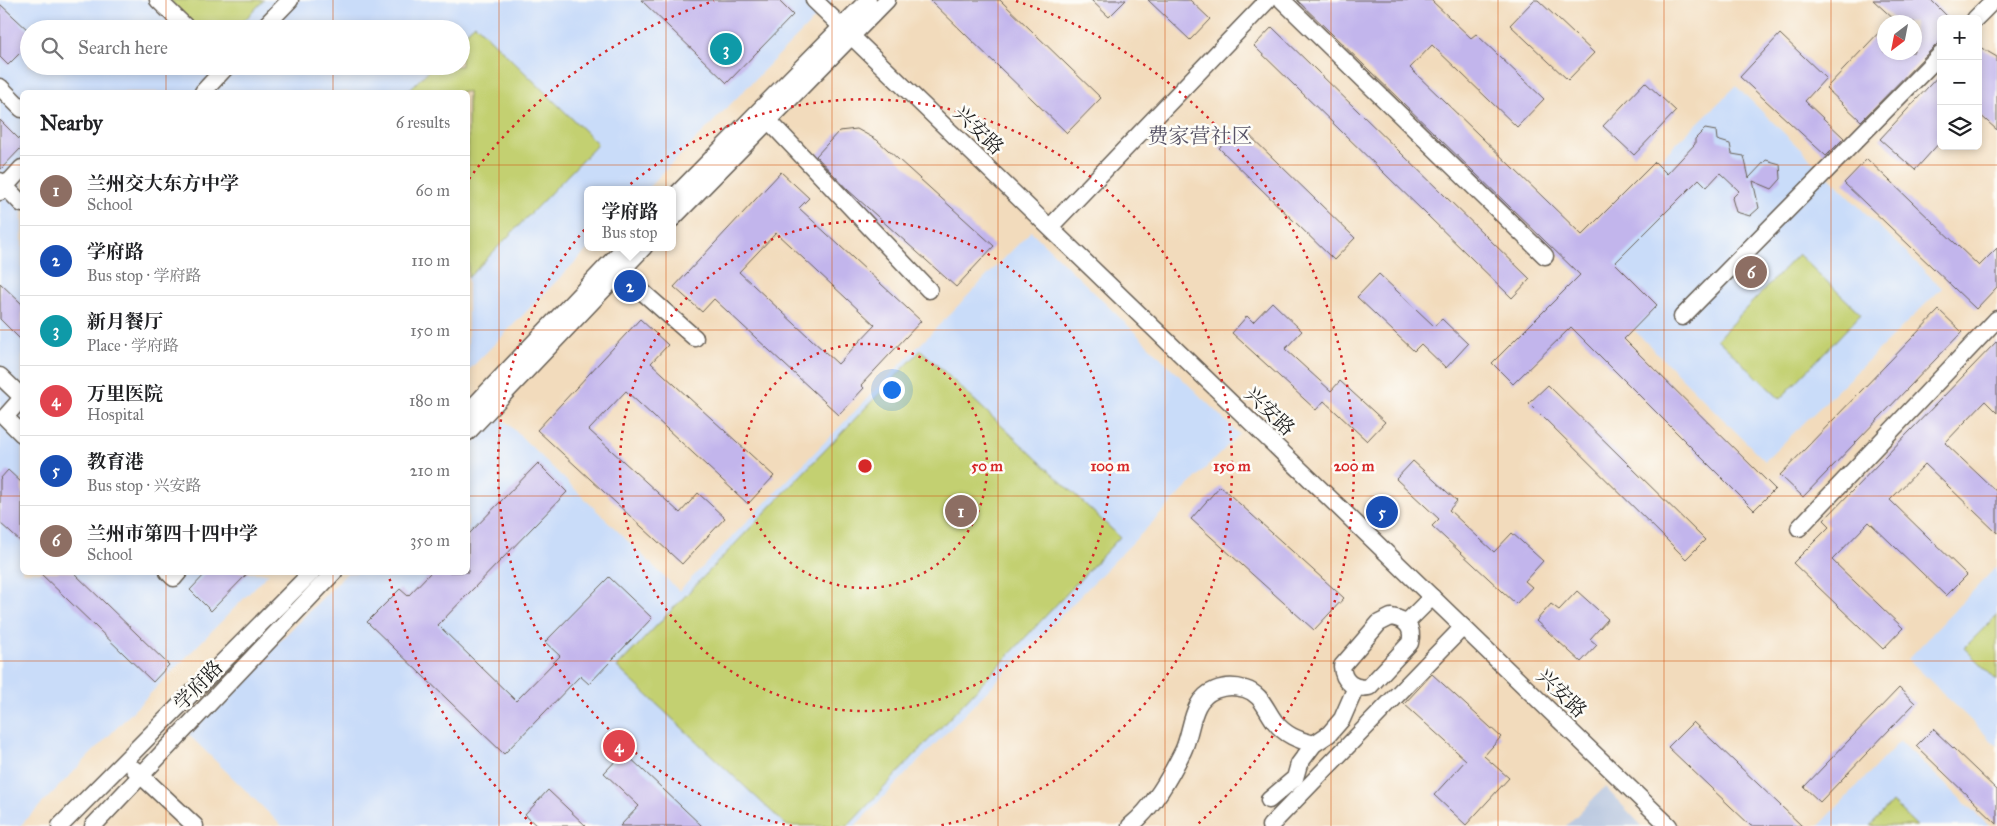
<!DOCTYPE html>
<meta charset="utf-8">
<style>
:root{--surface:#fff;--page:#f6f6f6;--text:#202124;--muted:#757577;--line:#e0e0e0;--accent:#2563eb}
body{margin:0;font-family:"IM FELL Great Primer","Noto Serif SC",serif;background:var(--page);color:var(--text)}
.controls{position:absolute;right:15px;top:15px;display:grid;overflow:hidden;border-radius:8px;box-shadow:0 2px 8px #0003}
.controls button{width:45px;height:45px;display:grid;place-items:center;padding:0;border:0;border-bottom:1px solid var(--line);background:var(--surface);color:var(--text);font:25px sans-serif}
.compass{position:absolute;left:1877px;top:15px;width:45px;height:45px;border-radius:50%;background:var(--surface);box-shadow:0 2px 8px #0003;rotate:212deg}
.you{position:absolute;left:891px;top:389px;width:18px;height:18px;margin:-12px;border:4px solid #fff;border-radius:50%;background:#1a73e8;box-shadow:0 0 0 8px #1a73e833}
.badge{display:grid;place-items:center;width:32px;height:32px;border-radius:50%;background:var(--accent);color:#fff;font-size:16px;font-weight:700}
.pin{position:absolute;translate:-50% -50%;border:2px solid #fff;box-shadow:0 1px 5px #0006}
.popup{position:absolute;left:584px;top:186px;width:92px;height:65px;box-sizing:border-box;display:grid;place-content:center;border-radius:8px;background:var(--surface);filter:drop-shadow(0 1px 4px #0005);font-size:16px;white-space:nowrap;color:var(--muted)}
.popup b{font-size:19px;color:var(--text)}
.popup::after{content:'';position:absolute;left:50%;top:100%;margin-left:-10px;border:10px solid transparent;border-top-color:var(--surface)}
.list{margin:0;padding:0;list-style:none}
h2{display:flex;justify-content:space-between;align-items:center;height:65px;margin:0;padding:0 20px;font-size:21px}
h2 small{font-size:16px;font-weight:400;color:var(--muted)}
.list li{display:grid;grid-template-columns:32px 1fr auto;gap:15px;align-items:center;box-sizing:border-box;height:70px;padding:0 20px;border-top:1px solid var(--line)}
.list b{display:block;font-size:19px;white-space:nowrap}
.list p{margin:0;font-size:16px;white-space:nowrap;color:var(--muted)}
.list em{font-size:16px;font-style:normal;color:var(--muted)}
.icon{flex:none;width:28px;height:28px;fill:none;stroke:currentColor;stroke-width:2;stroke-linecap:round;stroke-linejoin:round}
.map{position:relative;flex:none;width:1997px;height:826px;overflow:hidden}
.search{position:absolute;background:var(--surface);box-shadow:0 2px 8px #0003;left:20px;top:20px;width:450px;height:55px;display:flex;align-items:center;gap:12px;box-sizing:border-box;padding:0 18px;border-radius:28px;color:var(--muted);font-size:19px}
.panel{position:absolute;background:var(--surface);box-shadow:0 2px 8px #0003;left:20px;top:90px;width:450px;height:485px;border-radius:8px}
.map>svg:first-child{display:block}
</style>
<div class="map">
<svg width="1997" height="826" viewBox="0 0 1997 826">
<rect width="100%" height="100%" fill="#fdfcf7"/>
<filter id="ink" filterUnits="userSpaceOnUse"><feTurbulence type="fractalNoise" baseFrequency=".02" numOctaves="2"/><feDisplacementMap in="SourceGraphic" scale="10" xChannelSelector="R" yChannelSelector="G"/><feConvolveMatrix kernelMatrix="1 2 1 2 8 2 1 2 1" color-interpolation-filters="sRGB"/></filter>
<filter id="wash" filterUnits="userSpaceOnUse"><feTurbulence type="fractalNoise" baseFrequency=".0096" numOctaves="4" result="noise"/><feDisplacementMap in="SourceGraphic" scale="20" xChannelSelector="R" yChannelSelector="G"/><feGaussianBlur stdDeviation="1.12" result="paint"/><feColorMatrix in="noise" values="0 0 0 0 0 0 0 0 0 0 0 0 0 0 0 0 0 1.4 0 .05"/><feComposite in="paint" operator="in"/></filter>
<g filter="url(#wash)">
<rect width="100%" height="100%" fill="#f2dbbc"/>
<g fill="#c9dcf9" fill-rule="evenodd">
<path d="M 0,0 L 833,0 L 646,190 L 588,190 L 588,247 L 590,247 L 468,371 L 468,92 L 22,92 L 22,572 L 269,573 L 20,826 L 0,826 ZM 29,29 L 461,29 L 461,66 L 29,66 Z"/>
<polygon points="1736,86 1942,288 1765,461 1560,256"/>
<polygon points="1031,231 1239,434 855,826 282,826 188,734 347,573 468,572 468,449 500,416 679,591"/>
<polygon points="1997,566 1997,746 1908,659"/>
<polygon points="1900,741 1989,826 1819,826"/>
</g>
<polygon fill="#b6c5de" points="1605,787 1642,826 1566,826"/>
<g fill="#c3d071" stroke="#707646">
<polygon points="169,0 264,0 236,29 199,29"/>
<polygon points="475,24 598,144 468,278 468,92 407,92 433,66 461,66 461,37"/>
<polygon points="1798,254 1861,314 1780,399 1717,339"/>
<polygon points="921,350 1120,537 848,826 787,826 617,667"/>
<polygon points="1997,615 1997,681 1964,648"/>
<polygon points="1892,802 1917,826 1870,826"/>
</g>
<g id="blocks">
<g fill="#c2b5ec" fill-rule="evenodd">
<polygon points="641,0 778,0 793,15 727,83"/>
<polygon points="930,0 1000,0 1101,98 1067,133"/>
<polygon points="1091,0 1126,0 1109,17"/>
<polygon points="1148,0 1190,0 1210,19 1190,40"/>
<polygon points="1297,0 1431,0 1471,38 1476,34 1544,99 1517,127 1432,45 1410,68 1582,235 1655,162 1667,174 1695,144 1695,139 1705,129 1716,131 1717,140 1730,144 1732,154 1744,156 1749,178 1766,160 1780,164 1781,179 1772,189 1753,181 1759,208 1750,216 1736,212 1732,198 1739,191 1720,173 1707,187 1699,179 1615,263 1657,305 1624,339 1775,489 1754,510 1571,327 1513,384 1492,363 1580,275"/>
<polygon points="1534,0 1538,0 1594,53 1568,80 1510,25"/>
<polygon points="1873,0 1931,0 1950,19 1941,19 1941,40 1861,121 1826,88 1884,27 1884,52 1914,52 1914,22 1897,22"/>
<polygon points="0,4 29,31 29,44 8,65 0,57"/>
<polygon points="1272,27 1530,279 1512,298 1254,46"/>
<polygon points="1780,34 1826,78 1805,101 1844,138 1826,156 1740,77"/>
<polygon points="1978,46 1997,57 1997,130 1978,113"/>
<polygon points="1941,73 1941,141 1915,170 1880,139"/>
<polygon points="1645,82 1676,111 1634,155 1603,126"/>
<polygon points="0,120 22,142 22,147 0,170"/>
<polygon points="1241,127 1355,238 1334,260 1219,148"/>
<polygon points="857,129 877,140 994,246 956,287 848,190 816,156 839,131"/>
<polygon points="1867,159 1979,266 1997,248 1997,287 1976,309 1844,183"/>
<path d="M 781,172 L 809,198 L 799,208 L 921,321 L 861,385 L 864,388 L 839,415 L 714,299 L 702,312 L 674,287 ZM 776,233 L 875,325 L 838,364 L 739,272 Z"/>
<polygon points="1379,274 1434,326 1442,319 1468,344 1446,368 1421,344 1414,351 1357,297"/>
<polygon points="0,283 22,304 22,341 0,319"/>
<polygon points="1272,302 1302,331 1285,349 1331,391 1340,381 1385,422 1367,441 1324,401 1316,410 1232,333 1247,316 1253,322"/>
<polygon points="1939,310 1962,332 1803,497 1780,475"/>
<polygon points="640,319 668,345 651,363 774,476 748,504 626,391 589,430 680,513 698,493 725,518 682,564 537,430"/>
<polygon points="1997,341 1997,413 1985,401 1945,443 1997,492 1997,533 1925,464 1890,500 1967,575 1946,596 1869,522 1832,560 1903,628 1883,649 1793,563 1830,526 1824,520"/>
<polygon points="1548,385 1705,540 1686,559 1529,403"/>
<polygon points="1413,461 1457,501 1449,510 1494,552 1512,533 1543,561 1525,581 1532,587 1516,604 1432,526 1439,519 1396,479"/>
<polygon points="538,463 567,492 438,625 516,701 560,656 545,642 609,577 652,618 589,684 580,676 504,754 367,622 400,589 408,596 431,572 468,572 468,535"/>
<polygon points="8,470 22,483 22,543 0,523 0,479"/>
<polygon points="1220,486 1344,598 1314,630 1191,519"/>
<polygon points="39,572 73,572 169,665 153,682"/>
<polygon points="207,572 249,572 211,611 190,590"/>
<polygon points="1577,591 1608,619 1590,639 1597,645 1581,662 1536,621 1551,604 1559,610"/>
<polygon points="1432,674 1501,737 1484,756 1509,778 1466,825 1434,795 1466,760 1404,704"/>
<polygon points="1899,688 1915,703 1820,802 1804,787"/>
<polygon points="1693,722 1802,826 1751,826 1668,747"/>
<polygon points="1933,729 1997,790 1997,824 1916,746"/>
<polygon points="624,752 702,826 620,826 639,806 604,773"/>
<polygon points="548,790 586,826 537,826 525,815"/>
</g>
</g>
</g>
<g filter="url(#ink)">
<use href="#blocks" fill-opacity="0" stroke="#675f54" stroke-width="1"/>
<g fill="none" stroke-linecap="round" stroke-linejoin="round">
<g stroke="#675f54" stroke-width="19">
<g id="minor">
<polyline points="158,0 188,29"/>
<polyline points="814,0 1669,826"/>
<polyline points="1282,0 1545,256"/>
<polyline points="1975,19 1994,0"/>
<polyline points="262,29 290,0"/>
<polyline points="0,87 22,109"/>
<polyline points="203,92 227,66"/>
<polyline points="769,121 929,290"/>
<polyline points="0,181 22,204"/>
<polyline points="0,192 22,168"/>
<polyline points="672,199 868,0"/>
<polyline points="672,219 887,0"/>
<polyline points="1050,227 1268,0"/>
<polyline points="613,266 695,338"/>
<polyline points="1682,317 1941,54"/>
<polyline points="0,376 22,397"/>
<polyline points="22,398 5,417 22,434"/>
<polyline points="468,412 625,247"/>
<polyline points="468,432 644,247"/>
<polyline points="1799,528 1997,319"/>
<polyline points="168,572 174,578 179,572"/>
<path d="M 1391,617 C 1406,619 1414,628 1410,643 L 1369,687 C 1354,690 1343,682 1342,666 L 1379,623 Z"/>
<polyline points="1406,623 1432,597"/>
<polyline points="134,769 195,826"/>
<polyline points="1269,800 1295,778 1299,764 1314,744 1329,734 1342,719 1356,687"/>
<polyline points="60,826 312,572"/>
<polyline points="93,826 334,572"/>
<path d="M 1130,826 C 1153,808 1170,777 1183,751 C 1193,730 1190,700 1215,690 C 1225,686 1235,686 1245,689 C 1262,694 1265,709 1275,722 C 1285,735 1298,740 1314,744"/>
<polyline points="1270,826 1463,627"/>
</g>
</g>
<use href="#minor" stroke="#fff" stroke-width="16"/>
</g>
</g>
<path fill="none" stroke="#d4530e" stroke-width="1" stroke-opacity="0.55" d="M 166,0 L 166,29M 333,0 L 333,29M 499,0 L 499,826M 666,0 L 666,826M 832,0 L 832,826M 998,0 L 998,826M 1165,0 L 1165,826M 1331,0 L 1331,826M 1498,0 L 1498,826M 1664,0 L 1664,826M 1831,0 L 1831,826M 166,66 L 166,92M 333,66 L 333,92M 0,165 L 22,165M 468,165 L 1997,165M 0,330 L 22,330M 468,330 L 1997,330M 0,496 L 22,496M 468,496 L 1997,496M 166,572 L 166,826M 333,572 L 333,826M 0,661 L 1997,661"/>
<g fill="none" stroke="#d62828" stroke-width="2.5" stroke-dasharray="2.5 5">
<circle cx="865" cy="466" r="122"/>
<circle cx="865" cy="466" r="245"/>
<path d="M792 826A367 367 0 1 1 938 826"/>
<path d="M532 824A489 489 0 0 1 389 576M469 179A489 489 0 0 1 714 1M1016 1A489 489 0 0 1 1198 824"/>
</g>
<g text-anchor="middle" dominant-baseline="central" stroke-width="5" stroke-linejoin="round" paint-order="stroke">
<g font-size="20" fill="#1c1c1c" stroke="#fdfcf7">
<text transform="translate(979 130) rotate(44)">兴安路</text>
<text transform="translate(1270 411) rotate(44)">兴安路</text>
<text transform="translate(198 685) rotate(-46)">学府路</text>
<text transform="translate(1562 693) rotate(44)">兴安路</text>
</g>
<g font-size="21" fill="#565265" stroke="#fdfcf7">
<text x="1200" y="136">费家营社区</text>
</g>
</g>
<circle cx="865" cy="466" r="8" fill="#d62828" stroke="#fdfcf7" stroke-width="2.5"/>
<g font-size="15" text-anchor="middle" font-weight="bold" fill="#d62828" stroke="#fdfcf7" stroke-width="5" stroke-linejoin="round" paint-order="stroke">
<text x="987" y="471">50 m</text>
<text x="1110" y="471">100 m</text>
<text x="1232" y="471">150 m</text>
<text x="1354" y="471">200 m</text>
</g>
</svg>
<div class="controls">
<button>+</button>
<button>−</button>
<button><svg class="icon" aria-label="layers" viewBox="0 0 24 24"><path d="M12 4l9 5-9 5-9-5zM3 14l9 5 9-5"/></svg></button>
</div>
<svg class="compass" viewBox="-18 -18 36 36"><path d="M0-13l5 13h-10z" fill="#e53935"/><path d="M0 13l5-13h-10z" fill="#757577"/></svg>
<div class="you"></div>
<div class="pin badge" style="left:961px;top:511px;background:#8d6e63">1</div>
<div class="pin badge" style="left:630px;top:286px;background:#1a4fb4">2</div>
<div class="popup"><b>学府路</b>Bus stop</div>
<div class="pin badge" style="left:726px;top:49px;background:#0f9aa8">3</div>
<div class="pin badge" style="left:619px;top:746px;background:#e0444e">4</div>
<div class="pin badge" style="left:1382px;top:512px;background:#1a4fb4">5</div>
<div class="pin badge" style="left:1751px;top:272px;background:#8d6e63">6</div>
<div class="search"><svg class="icon" aria-label="search" viewBox="0 0 24 24"><circle cx="10" cy="10" r="6"/><path d="M15 15l6 6"/></svg>Search here</div>
<section class="panel">
<h2>Nearby<small>6 results</small></h2>
<ul class="list">
<li><span class="badge" style="background:#8d6e63">1</span><div><b>兰州交大东方中学</b><p>School</p></div><em>60 m</em></li>
<li><span class="badge" style="background:#1a4fb4">2</span><div><b>学府路</b><p>Bus stop · 学府路</p></div><em>110 m</em></li>
<li><span class="badge" style="background:#0f9aa8">3</span><div><b>新月餐厅</b><p>Place · 学府路</p></div><em>150 m</em></li>
<li><span class="badge" style="background:#e0444e">4</span><div><b>万里医院</b><p>Hospital</p></div><em>180 m</em></li>
<li><span class="badge" style="background:#1a4fb4">5</span><div><b>教育港</b><p>Bus stop · 兴安路</p></div><em>210 m</em></li>
<li><span class="badge" style="background:#8d6e63">6</span><div><b>兰州市第四十四中学</b><p>School</p></div><em>350 m</em></li>
</ul>
</section>
</div>
